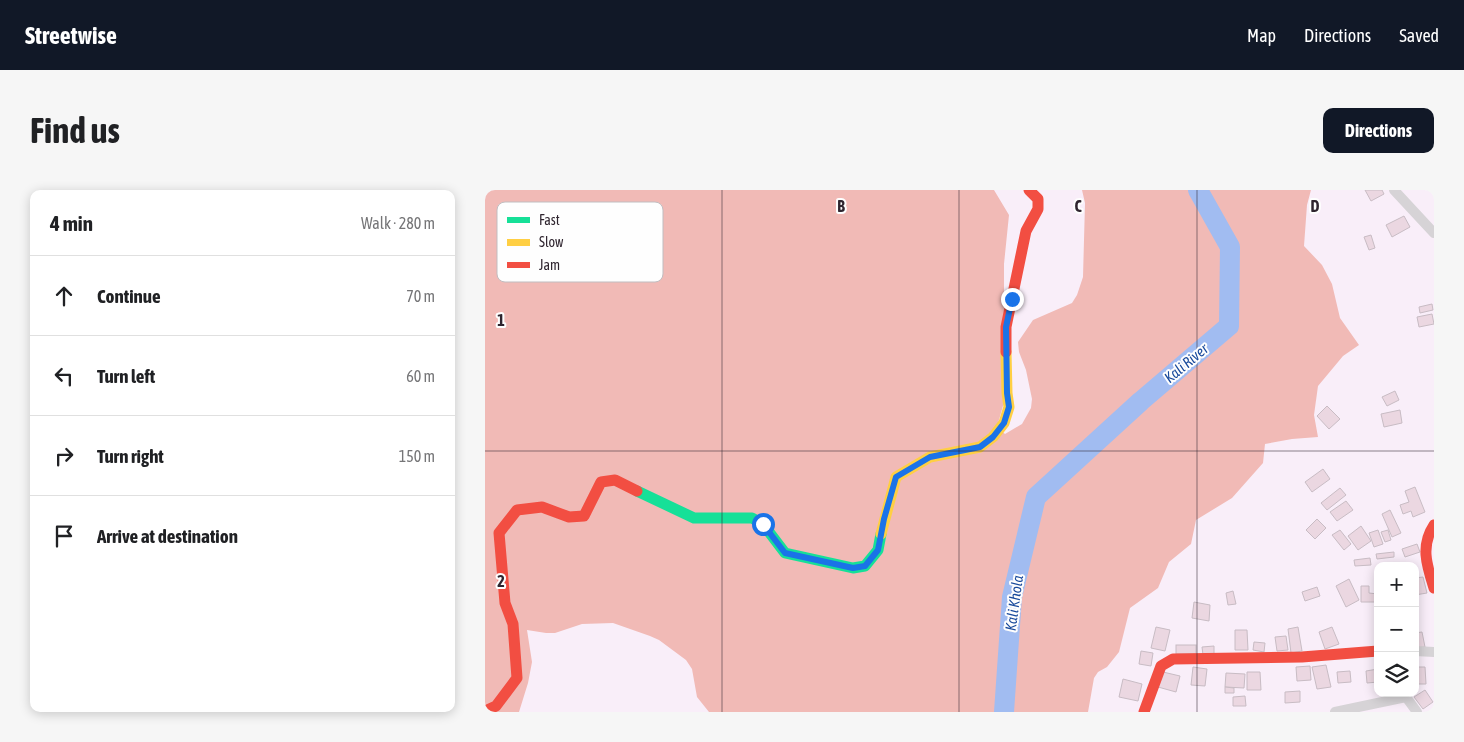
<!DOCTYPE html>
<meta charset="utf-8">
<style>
:root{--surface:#fff;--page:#f6f6f6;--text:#202124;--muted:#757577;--line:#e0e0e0;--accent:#111827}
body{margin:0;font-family:"Asap Condensed",sans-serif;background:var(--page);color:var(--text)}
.controls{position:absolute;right:15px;bottom:15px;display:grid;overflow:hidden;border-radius:10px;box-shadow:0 2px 12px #0003}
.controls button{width:45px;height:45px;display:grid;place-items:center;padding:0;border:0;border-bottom:1px solid var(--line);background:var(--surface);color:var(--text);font:25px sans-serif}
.stop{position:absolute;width:15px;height:15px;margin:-11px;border:4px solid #1a73e8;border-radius:50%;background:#fff}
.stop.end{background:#1a73e8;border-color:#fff;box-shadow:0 1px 5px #0008}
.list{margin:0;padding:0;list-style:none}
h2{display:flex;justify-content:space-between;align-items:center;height:65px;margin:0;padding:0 20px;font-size:21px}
h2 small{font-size:16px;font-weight:400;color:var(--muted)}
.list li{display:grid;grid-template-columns:32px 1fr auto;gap:15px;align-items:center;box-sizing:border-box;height:80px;padding:0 20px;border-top:1px solid var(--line)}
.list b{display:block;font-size:19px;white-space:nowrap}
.list em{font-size:16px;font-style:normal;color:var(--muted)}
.icon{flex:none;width:28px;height:28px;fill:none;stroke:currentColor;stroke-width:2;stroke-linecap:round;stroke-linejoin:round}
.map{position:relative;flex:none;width:949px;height:522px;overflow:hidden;border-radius:10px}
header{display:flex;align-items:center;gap:30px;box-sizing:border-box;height:70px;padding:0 25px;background:var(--accent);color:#fff}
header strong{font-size:24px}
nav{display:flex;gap:28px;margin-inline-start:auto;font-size:18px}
.intro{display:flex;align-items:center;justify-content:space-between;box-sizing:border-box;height:120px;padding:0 30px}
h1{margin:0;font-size:35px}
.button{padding:12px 22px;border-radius:10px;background:var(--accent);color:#fff;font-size:18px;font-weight:700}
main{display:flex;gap:30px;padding:0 30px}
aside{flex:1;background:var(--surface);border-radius:10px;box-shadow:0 2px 12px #0003}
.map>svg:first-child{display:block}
</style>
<header>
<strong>Streetwise</strong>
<nav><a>Map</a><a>Directions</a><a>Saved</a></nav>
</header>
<div class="intro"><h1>Find us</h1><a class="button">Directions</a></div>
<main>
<aside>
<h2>4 min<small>Walk · 280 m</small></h2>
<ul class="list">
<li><svg class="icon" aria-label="ahead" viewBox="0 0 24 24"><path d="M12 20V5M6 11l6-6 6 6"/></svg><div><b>Continue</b></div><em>70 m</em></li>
<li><svg class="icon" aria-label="left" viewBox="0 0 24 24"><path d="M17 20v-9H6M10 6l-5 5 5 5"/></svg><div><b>Turn left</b></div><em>60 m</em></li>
<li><svg class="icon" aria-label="right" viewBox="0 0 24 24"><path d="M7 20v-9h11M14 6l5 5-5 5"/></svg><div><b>Turn right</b></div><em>150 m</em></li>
<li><svg class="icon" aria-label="arrive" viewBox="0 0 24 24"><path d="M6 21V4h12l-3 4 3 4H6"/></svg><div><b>Arrive at destination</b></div></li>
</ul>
</aside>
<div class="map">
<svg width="949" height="522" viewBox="0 0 949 522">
<rect width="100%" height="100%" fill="#f9eef9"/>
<polygon fill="#f1bab6" points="0,0 509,0 524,25 519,74 519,130 523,198 512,237 520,244 537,234 546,218 547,209 541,180 534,162 533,152 548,130 587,113 592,105 598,87 600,13 597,0 826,0 822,15 819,56 837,75 847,94 855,128 874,155 858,166 833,196 829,225 833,247 807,249 780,254 778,273 747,308 711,330 706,354 684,372 673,398 645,418 634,462 622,477 613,482 609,488 603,522 224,522 212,507 207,479 201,470 174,450 165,446 128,433 97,434 70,443 61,443 42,440 47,472 43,493 34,522 0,522"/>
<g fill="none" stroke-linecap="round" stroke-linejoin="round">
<polyline stroke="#a1bcf1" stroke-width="20" points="519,522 527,407 551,307 656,211 744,136 745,57 713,0"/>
</g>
<g fill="#ebd7e1" stroke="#c8bcc4">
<polygon points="880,0 897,0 899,4 886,11"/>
<polygon points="919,26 925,37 907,47 901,35"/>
<polygon points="886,45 890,58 884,60 879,47"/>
<polygon points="947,114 948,120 935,123 934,117"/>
<polygon points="947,124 949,134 934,137 932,127"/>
<polygon points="910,201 914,210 902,216 897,207"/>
<polygon points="842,216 855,229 844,239 832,226"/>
<polygon points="915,220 917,233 899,237 896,224"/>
<polygon points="838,279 845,289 827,302 820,292"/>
<polygon points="930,297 940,322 928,327 926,321 918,324 915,315 924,312 920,301"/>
<polygon points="855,298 861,305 842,320 836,313"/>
<polygon points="861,311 868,320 852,331 845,322"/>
<polygon points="905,320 916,343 907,347 897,324"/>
<polygon points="832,329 841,338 830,349 821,340"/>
<polygon points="876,336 886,351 873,360 863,346"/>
<polygon points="855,340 866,354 859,360 847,345"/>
<polygon points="893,340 898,354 889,357 884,343"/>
<polygon points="903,340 906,350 900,352 896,342"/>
<polygon points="932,354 935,362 920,367 917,359"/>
<polygon points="909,362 909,367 892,369 891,364"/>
<polygon points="885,368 886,375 870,376 869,370"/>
<polygon points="938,387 942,403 930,405 930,388"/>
<polygon points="864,389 874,410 861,417 851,396"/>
<polygon points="876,396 884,396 884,403 893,404 893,412 876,412"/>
<polygon points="832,397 835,406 820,411 817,402"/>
<polygon points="748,401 751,414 743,415 741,403"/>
<polygon points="709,412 725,415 724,431 707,428"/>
<polygon points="671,437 685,440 680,461 666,458"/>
<polygon points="813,437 817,461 806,463 803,439"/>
<polygon points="847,437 854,454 840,459 834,442"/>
<polygon points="750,440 762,440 763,460 750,460"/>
<polygon points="937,442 940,457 930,458 930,443"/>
<polygon points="801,446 803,460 792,461 790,447"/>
<polygon points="769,452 780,453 779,462 768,460"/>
<rect x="691" y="455" width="20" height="9"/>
<polygon points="729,456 729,464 718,465 717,457"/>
<polygon points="656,461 668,463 666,476 654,474"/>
<polygon points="841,475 846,497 832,499 827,477"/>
<polygon points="825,476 826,490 812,491 811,477"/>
<polygon points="708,477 722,479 720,496 706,495"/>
<polygon points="930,477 940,477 941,494 930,494"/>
<polygon points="893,479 893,492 882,493 881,481"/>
<polygon points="865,481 866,492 853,493 852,482"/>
<polygon points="678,482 695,486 691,502 673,497"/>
<polygon points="762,482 775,482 776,500 762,500"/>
<polygon points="741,483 760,484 759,498 740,497"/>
<polygon points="638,489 657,494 653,511 634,507"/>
<polygon points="740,497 749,498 749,503 740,503"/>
<polygon points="940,500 948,512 938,519 929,507"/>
<polygon points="815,501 815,512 800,513 800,502"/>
<polygon points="760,506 761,516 748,516 748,507"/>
</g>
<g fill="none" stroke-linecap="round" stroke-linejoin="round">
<g stroke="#d6d3d6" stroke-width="10">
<polyline points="909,0 949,43"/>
<polyline points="930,461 949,462"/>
<polyline points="920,503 921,507 932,522"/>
<polyline points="850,522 921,507"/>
</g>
<polyline stroke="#16e098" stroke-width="11" points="152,301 209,328 267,328 278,334 300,363 368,378 380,376 393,360 396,344"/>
<polyline stroke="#ffcf43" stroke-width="11" points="396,344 411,287 445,267 495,257 508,247 519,233 524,217 522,203 521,162"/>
<g stroke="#f24e42" stroke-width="11">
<polyline points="521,162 521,137 541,41 553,19 553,9 544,0"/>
<path d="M 949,335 C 935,356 942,376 949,398"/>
<polyline points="0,521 11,516 32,488 28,434 20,413 14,343 32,320 57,317 84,327 99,326 116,292 130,290 152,301"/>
<polyline points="659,522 676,476 688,469 817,467 893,461"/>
</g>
</g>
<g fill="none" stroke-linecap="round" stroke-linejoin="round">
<polyline stroke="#1a73e8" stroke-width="6" points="278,334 300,363 368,378 380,376 393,360 399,329 411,287 445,267 495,257 508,247 519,233 524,217 522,203 521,137 527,109"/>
</g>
<path fill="none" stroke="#2f252f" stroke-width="1" stroke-opacity="0.55" d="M 237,0 L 237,522M 474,0 L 474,522M 712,0 L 712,522M 0,261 L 949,261"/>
<g text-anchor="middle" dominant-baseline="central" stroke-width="4" stroke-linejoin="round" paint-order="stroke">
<g font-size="15" font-style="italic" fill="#194a9c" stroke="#fefefe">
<text transform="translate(701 173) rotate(-40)">Kali River</text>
<text transform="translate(529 413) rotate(-82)">Kali Khola</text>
</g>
</g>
<rect x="12" y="12" width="166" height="80" rx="8" fill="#fefefe" stroke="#c0bdc0" stroke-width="1"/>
<rect x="22" y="27" width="23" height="6" fill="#16e098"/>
<rect x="22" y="49" width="23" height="7" fill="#ffcf43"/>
<rect x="22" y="72" width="23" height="6" fill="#f24e42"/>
<g font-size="14" fill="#2f252f">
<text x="54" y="35">Fast</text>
<text x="54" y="57">Slow</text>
<text x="54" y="80">Jam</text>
</g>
<g font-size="16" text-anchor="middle" font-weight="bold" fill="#2f252f" stroke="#fefefe" stroke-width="4" stroke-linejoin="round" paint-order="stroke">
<text x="356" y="22">B</text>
<text x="593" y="22">C</text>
<text x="830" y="22">D</text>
<text x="16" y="136">1</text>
<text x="16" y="397">2</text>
</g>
</svg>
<div class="controls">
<button>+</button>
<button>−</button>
<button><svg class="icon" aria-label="layers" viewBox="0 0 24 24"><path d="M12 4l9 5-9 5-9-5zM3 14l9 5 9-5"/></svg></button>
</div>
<div class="stop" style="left:278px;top:334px"></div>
<div class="stop end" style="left:527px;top:109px"></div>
</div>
</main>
